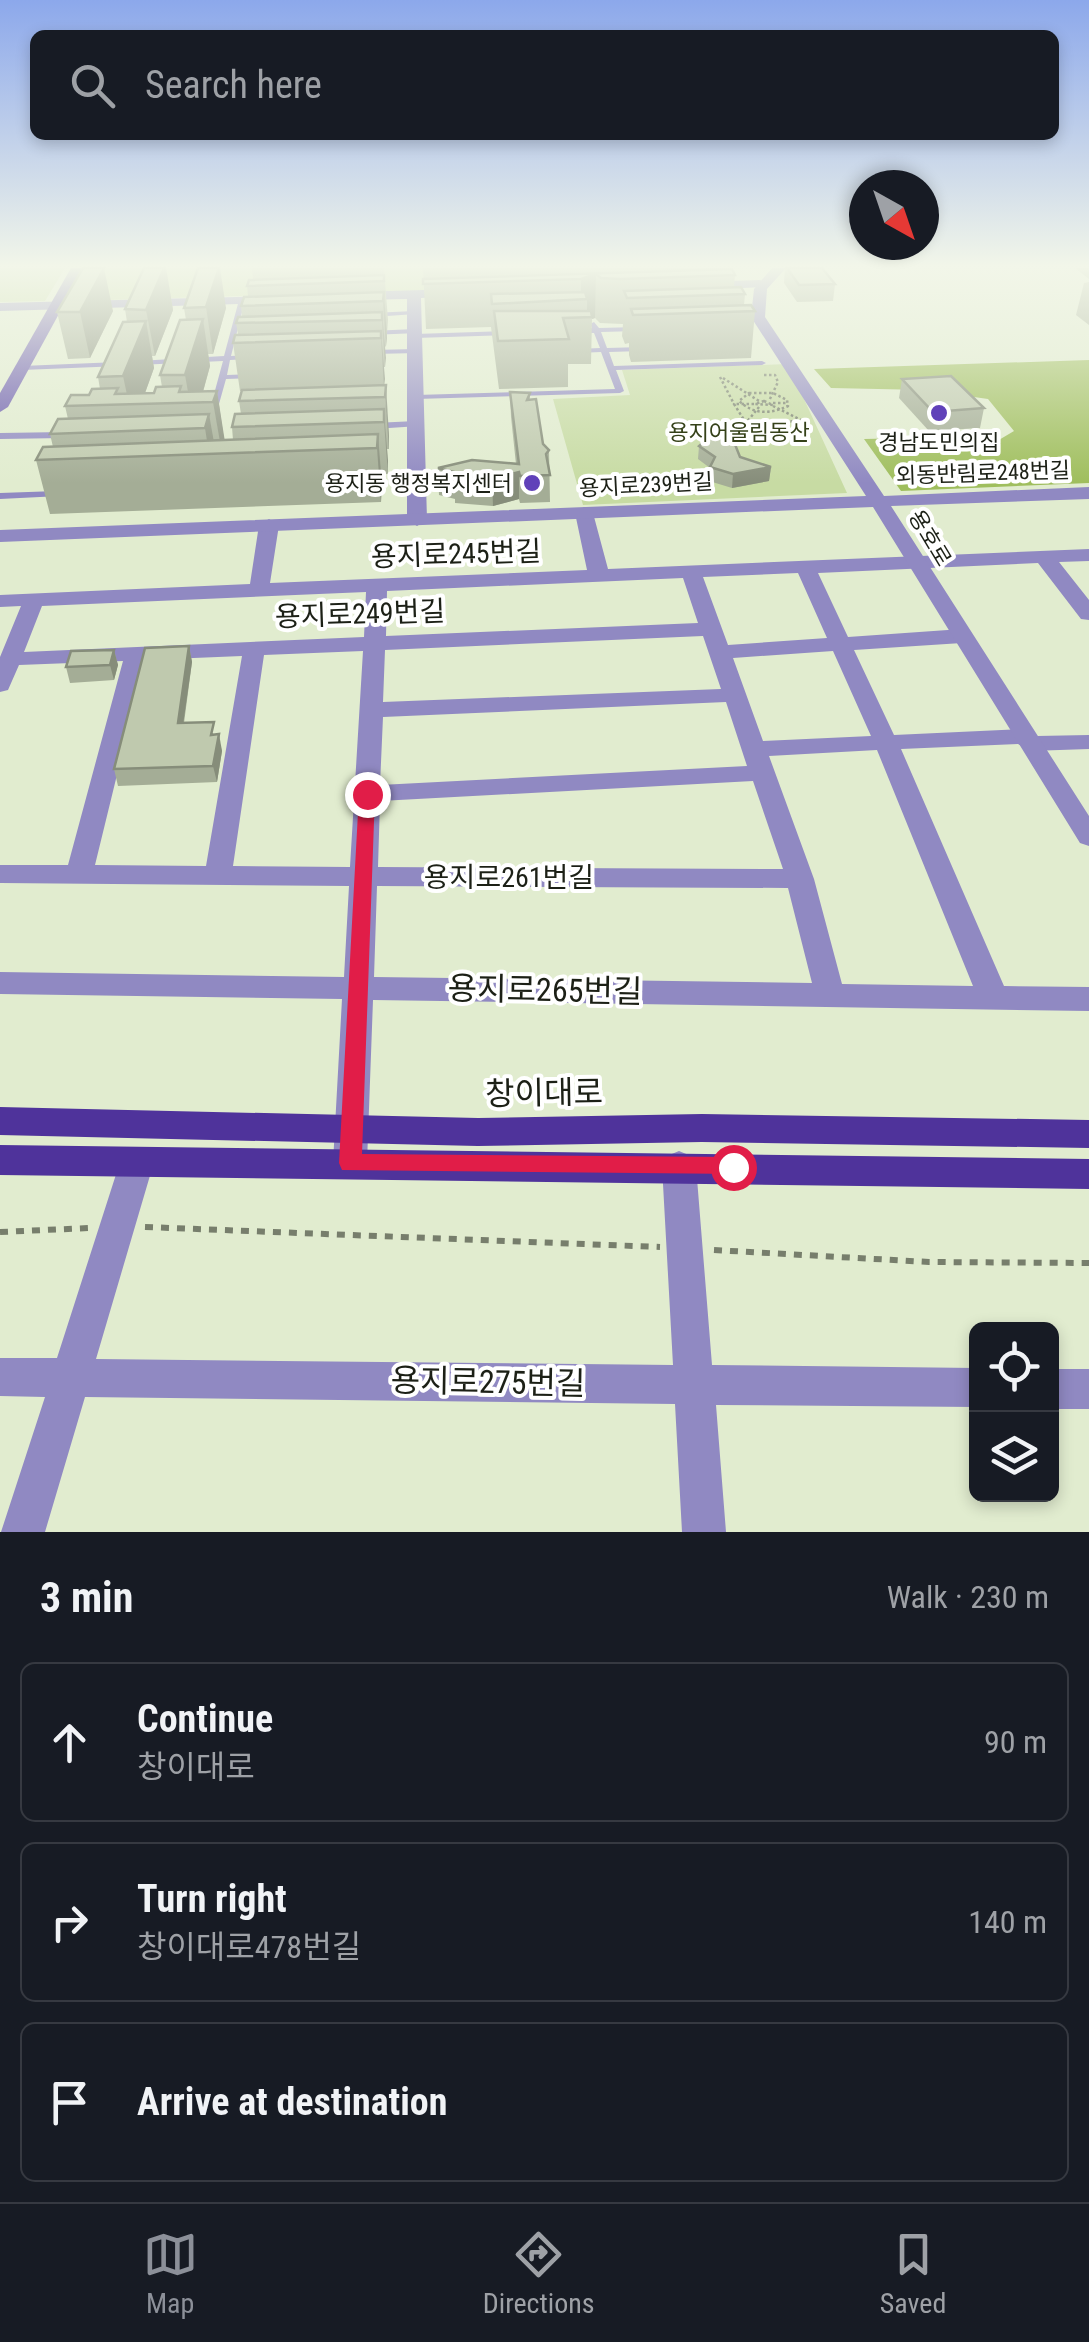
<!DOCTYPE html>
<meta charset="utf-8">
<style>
:root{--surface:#171b24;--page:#20242c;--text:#f1f3f6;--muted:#9ea1a6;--line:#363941;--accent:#8c9099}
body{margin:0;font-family:"Roboto Condensed","Noto Sans KR",sans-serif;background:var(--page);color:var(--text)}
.controls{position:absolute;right:30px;bottom:30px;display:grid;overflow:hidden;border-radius:15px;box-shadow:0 5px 15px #0003}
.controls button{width:90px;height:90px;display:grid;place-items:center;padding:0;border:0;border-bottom:2px solid var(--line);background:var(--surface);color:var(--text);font:50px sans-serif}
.compass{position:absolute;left:849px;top:170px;width:90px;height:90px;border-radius:50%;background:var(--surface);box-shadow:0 5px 15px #0003;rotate:140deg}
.stop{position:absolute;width:30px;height:30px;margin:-22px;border:8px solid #e11d48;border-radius:50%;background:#fff}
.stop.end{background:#e11d48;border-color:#fff;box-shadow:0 2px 10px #0008}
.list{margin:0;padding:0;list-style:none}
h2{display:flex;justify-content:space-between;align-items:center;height:130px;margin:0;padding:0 40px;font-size:42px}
h2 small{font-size:32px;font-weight:400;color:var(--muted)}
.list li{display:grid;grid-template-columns:65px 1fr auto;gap:30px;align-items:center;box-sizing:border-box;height:160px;margin:0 20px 20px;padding:0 20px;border:2px solid var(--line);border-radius:15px}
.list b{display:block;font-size:38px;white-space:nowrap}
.list p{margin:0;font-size:32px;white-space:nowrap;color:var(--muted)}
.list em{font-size:32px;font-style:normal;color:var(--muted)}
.icon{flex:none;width:55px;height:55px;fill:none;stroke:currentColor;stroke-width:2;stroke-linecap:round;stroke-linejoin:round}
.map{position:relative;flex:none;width:1089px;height:1532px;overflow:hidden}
.search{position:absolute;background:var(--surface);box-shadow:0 5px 15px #0003;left:30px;right:30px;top:30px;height:110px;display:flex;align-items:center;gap:25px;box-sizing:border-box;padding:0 35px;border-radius:15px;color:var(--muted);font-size:38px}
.sheet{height:670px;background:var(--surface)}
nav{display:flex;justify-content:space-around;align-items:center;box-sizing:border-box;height:140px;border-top:2px solid var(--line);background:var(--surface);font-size:28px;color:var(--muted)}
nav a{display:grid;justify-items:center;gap:5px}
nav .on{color:var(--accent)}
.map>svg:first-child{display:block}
</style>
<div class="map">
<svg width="1089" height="1532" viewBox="0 0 1089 1532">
<rect width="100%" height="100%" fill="#e1eccf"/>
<g fill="#c7dba3">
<polygon points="0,268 65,268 45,301 0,302"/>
<polygon points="91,268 729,268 714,282 73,301"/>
<polygon points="788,364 847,493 583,505 553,399 630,395 622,370"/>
</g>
<polygon fill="#9fbe5d" points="1089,360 1089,483 901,491 864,439 909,438 982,450 1014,431 988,399 925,390 831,388 814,369"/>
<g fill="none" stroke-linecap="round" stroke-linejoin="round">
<g stroke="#777e6c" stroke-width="2.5" stroke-dasharray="2.5 2.5" stroke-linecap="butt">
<polyline points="764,375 775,375 778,382 769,401"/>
<polyline points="720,377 734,404"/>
<polyline points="723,378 759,401"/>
<path d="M 749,393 L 773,393 L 787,400 L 788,406 C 771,414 754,415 739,401 Z"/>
<polygon points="764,401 773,405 755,404"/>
<polyline points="773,403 788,403"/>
<polyline points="773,406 801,420"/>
<polyline points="759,407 746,423 803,421"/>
<polyline points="746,423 734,404 755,404"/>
</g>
<g stroke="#777e6c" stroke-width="6" stroke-dasharray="8 8" stroke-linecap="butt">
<polyline points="145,1227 660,1247"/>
<polyline points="0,1232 90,1228"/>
<polyline points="714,1250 929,1262 1089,1263"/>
</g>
<g fill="#9089c2" fill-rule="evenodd">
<polygon points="242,298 245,300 231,356 248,355 252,357 248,359 230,360 227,375 254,374 258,376 254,378 226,379 217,411 210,409 223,361 138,365 134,363 138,361 224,356 239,300"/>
<polygon points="414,311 416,312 416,314 372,317 368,315 372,313"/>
<polygon points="594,322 599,328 637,327 641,329 637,331 601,332 607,348 642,347 646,349 642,351 609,352 614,366 762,361 766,363 762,365 616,370 624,391 620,393 416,399 412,397 416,395 615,389 601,352 577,353 573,351 577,349 600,348 594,333 577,333 573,331 577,329 592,328 590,324"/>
<polygon points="415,329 418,329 418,333 370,335 366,333 370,331"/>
<polygon points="507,331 510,331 510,335 415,338 411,336 415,334"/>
<polygon points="415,349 418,349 418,353 373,354 369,352 373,350"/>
<polygon points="118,362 122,364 121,366 22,370 18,368 22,366"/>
<polygon points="416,421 419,422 419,426 374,429 370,426 374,423"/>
<polygon points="0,433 64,432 68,435 64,438 0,439"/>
<polygon points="57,491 62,494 60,496 0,499 0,493"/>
</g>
<g fill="#9089c2" fill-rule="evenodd">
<polygon points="760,280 767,284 765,287 700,290 693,286 700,282"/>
<polygon points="456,289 463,293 461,296 421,298 427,520 417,526 407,520 407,299 356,300 349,296 356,292"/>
<polygon points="281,296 283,299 276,303 0,311 0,303"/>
<path d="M 584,507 L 593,513 L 608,569 L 1089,549 L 1089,561 L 1059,562 L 1089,600 L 1089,620 L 1081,619 L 1038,563 L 818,573 L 848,637 L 962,629 L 973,636 L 962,643 L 854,650 L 894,735 L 1025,729 L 1037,736 L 1089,735 L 1089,749 L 1030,751 L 1018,744 L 901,749 L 1004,986 L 1089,987 L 1089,1011 L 373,1000 L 367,1163 L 362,1173 L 350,1178 L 338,1173 L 333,1163 L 342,999 L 0,994 L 0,972 L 344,977 L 349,886 L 0,883 L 0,865 L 68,865 L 123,661 L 19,665 L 8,690 L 0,692 L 0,657 L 21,606 L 0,607 L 0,595 L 250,584 L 259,525 L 269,519 L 279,525 L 270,583 L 587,570 L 575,513 ZM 798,573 L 827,638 L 728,645 L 703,577 ZM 683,578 L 698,623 L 386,636 L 387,591 ZM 366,592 L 364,637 L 24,652 L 42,606 ZM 703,636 L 721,689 L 383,702 L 385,650 ZM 363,651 L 350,867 L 233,866 L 264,655 ZM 833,651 L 871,736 L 763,741 L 733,658 ZM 242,656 L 206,866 L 95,865 L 145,660 ZM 726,702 L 747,766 L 380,785 L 383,717 ZM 877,750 L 973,986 L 842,984 L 814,879 L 769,756 ZM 753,781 L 783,869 L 378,867 L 380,801 ZM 377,886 L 788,888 L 812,983 L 374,977 Z"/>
<polygon points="137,1147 149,1152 154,1162 96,1359 673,1365 662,1166 667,1156 679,1151 691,1156 696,1166 712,1365 976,1368 976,1407 716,1405 726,1532 682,1532 675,1404 85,1397 45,1532 1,1532 45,1397 0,1396 0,1358 57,1358 120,1162 125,1152"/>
<rect x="1052" y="1369" width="37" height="40"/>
</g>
<polygon fill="#9089c2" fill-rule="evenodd" points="772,268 786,268 767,289 765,317 884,496 1089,487 1089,499 891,506 1089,816 1089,846 1080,843 873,507 0,542 0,530 866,496 751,317 754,289"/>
<polygon fill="#6959ad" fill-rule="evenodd" points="71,268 84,268 8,407 0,412 0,393"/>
<g fill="#4f339b" fill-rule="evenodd">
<polygon points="0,1107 478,1118 702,1114 1089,1120 1089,1148 702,1142 478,1146 0,1135"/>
<polygon points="0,1145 1089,1159 1089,1189 0,1175"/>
</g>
</g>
<g fill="#a4ad96">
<polygon points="144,268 166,268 173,310 155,356 152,356 154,368 145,393 154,393 162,387 160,375 186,320 184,308 198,268 226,308 213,354 208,354 210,366 203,392 217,391 224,440 233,440 232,427 241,414 239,401 242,391 240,391 233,343 238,334 236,323 242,317 241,306 248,296 247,286 253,279 252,268 384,268 388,320 386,346 385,347 385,367 384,367 384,386 389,436 389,449 387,449 388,474 381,474 381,502 50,514 36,460 53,447 50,434 68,419 65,406 100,389 98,377 127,322 125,309"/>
<polygon points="423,268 725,268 735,275 734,287 745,294 744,305 755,311 751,358 631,362 629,355 629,343 625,344 622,336 623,324 600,323 595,318 592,319 591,364 568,364 568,387 499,389 491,327 426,329"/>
<polygon points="785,268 822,268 835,284 833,301 797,302 784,283"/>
<polygon points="1075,268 1089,268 1089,279"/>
<polygon points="1089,282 1089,325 1076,315 1084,283"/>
<polygon points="113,311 90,358 68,359 57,312"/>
<polygon points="902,379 984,408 980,428 929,431 899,398"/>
<polygon points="510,392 530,393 530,400 543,444 549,450 550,502 520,503 519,499 493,506 455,503 455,499 439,495 438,468 516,464 511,417"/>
<polygon points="706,426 744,440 736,446 740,457 771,467 769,481 732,488 709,481 710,468 698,459 699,446 705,440"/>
<polygon points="189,646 192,662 184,723 217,735 222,751 217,782 118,786 114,769"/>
<polygon points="114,650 118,665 114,680 70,683 66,667"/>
</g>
<g fill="#868d7a">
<polygon points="104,268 113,311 90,358 80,312"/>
<polygon points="164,268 166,268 173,310 155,356 146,310"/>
<polygon points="219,268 220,268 226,308 213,354 206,307"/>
<polygon points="596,274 595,318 592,319 592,317 587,317 587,299 581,299 581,279"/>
<polygon points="384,292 387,338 386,346 383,301"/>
<polygon points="382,312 386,358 385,367 382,320"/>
<polygon points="203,319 210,366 200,402 190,403 185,375"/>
<polygon points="146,321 154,368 141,404 129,404 123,376"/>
<polygon points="381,331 385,379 384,387 381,338"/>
<polygon points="386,385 389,436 389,449 385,397"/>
<polygon points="217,391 225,442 222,453 213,402"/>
<polygon points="384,409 388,461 388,474 384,422"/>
<polygon points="209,414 216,454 209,454 205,428"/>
<polygon points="745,427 744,440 731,451 732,437"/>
<polygon points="378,434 382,487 381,502 377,448"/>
<polygon points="771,467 769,481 732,488 733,474"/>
<polygon points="519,472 519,499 493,506 492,479"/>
<polygon points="189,646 192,662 181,739 178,723"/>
<polygon points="114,650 118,665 114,680 110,665"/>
<polygon points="219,734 222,751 217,782 213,766"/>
</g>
<g fill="#bfc9ae" stroke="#868d7a" stroke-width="2.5">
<polygon points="83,268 104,268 80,312 57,312"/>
<polygon points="144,268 164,268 146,310 125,309"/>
<polygon points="198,268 219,268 206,307 184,308"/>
<polygon points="787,268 822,268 835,284 799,285"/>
<polygon points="732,269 735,275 620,279 601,278 596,274 581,279 423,284 423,279"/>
<polygon points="384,275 384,281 247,286 249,280"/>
<polygon points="741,287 745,294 627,298 624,291"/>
<polygon points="384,292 383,301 241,306 244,297"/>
<polygon points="585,292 587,299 492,304 491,294"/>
<polygon points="751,305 755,311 633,315 631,309"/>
<polygon points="494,311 591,311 592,317 563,318 569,339 498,341"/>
<polygon points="382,312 382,320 236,323 238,317"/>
<polygon points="203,319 185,375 160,375 180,320"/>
<polygon points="146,321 123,376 98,377 123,322"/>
<polygon points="381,331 381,338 233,343 235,335"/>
<polygon points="951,376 984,408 933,412 902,379"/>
<polygon points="386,385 385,397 239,401 242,390"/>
<polygon points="181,386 179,392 217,391 213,402 65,406 71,395 89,395 92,389 118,388 115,394 154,393 156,387"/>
<polygon points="510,392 530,393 527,400 536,399 543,444 549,450 546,454 550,475 520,476 519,472 492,479 454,476 454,472 438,468 472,460 519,464"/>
<polygon points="384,409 384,422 232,427 235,414"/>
<polygon points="209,414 205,428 50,434 58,419"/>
<polygon points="720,423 745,427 732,437 740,457 771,467 733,474 710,467 715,457 699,446 710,436 706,426"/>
<polygon points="378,434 377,448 36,460 43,447"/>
<polygon points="189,646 178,723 214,722 211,735 219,734 213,766 114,769 145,648"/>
<polygon points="114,650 110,665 66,667 71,651"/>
</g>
<linearGradient id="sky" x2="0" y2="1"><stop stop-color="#8ca8eb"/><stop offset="0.55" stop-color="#f2f6e9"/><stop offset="1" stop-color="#f2f6e9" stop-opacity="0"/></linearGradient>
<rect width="1089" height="483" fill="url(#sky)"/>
<polygon fill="#e11d48" points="367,788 375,794 362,1154 733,1157 741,1160 745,1167 741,1174 342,1170 339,1163 359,794"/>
<g fill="#6041b9" stroke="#fff" stroke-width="4">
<circle cx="939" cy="413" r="10"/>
<circle cx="532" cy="483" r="10"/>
</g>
<g text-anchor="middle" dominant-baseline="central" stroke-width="8" stroke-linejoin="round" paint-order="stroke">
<g font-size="22" fill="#354119" stroke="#fff">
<text x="739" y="432">용지어울림동산</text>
</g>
<g font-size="22" fill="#1c2016" stroke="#fff">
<text x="939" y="442">경남도민의집</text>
<text x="512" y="483" text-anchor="end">용지동 행정복지센터</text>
</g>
<g font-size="22" fill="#1c2016" stroke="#fff">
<text transform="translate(983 473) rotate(-2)">외동반림로248번길</text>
<text transform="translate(646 485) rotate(-3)">용지로239번길</text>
<text transform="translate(930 538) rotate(59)">용호로</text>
</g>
<g font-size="28" fill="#1c2016" stroke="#fff">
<text transform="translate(456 554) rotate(-2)">용지로245번길</text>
<text transform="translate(360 614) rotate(-2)">용지로249번길</text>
<text x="509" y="877">용지로261번길</text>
</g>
<g font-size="32" fill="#1c2016" stroke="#fff">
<text transform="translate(545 990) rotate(1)">용지로265번길</text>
<text transform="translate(544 1093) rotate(-1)">창이대로</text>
<text transform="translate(488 1382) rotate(1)">용지로275번길</text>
</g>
</g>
</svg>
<div class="controls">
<button><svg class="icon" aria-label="locate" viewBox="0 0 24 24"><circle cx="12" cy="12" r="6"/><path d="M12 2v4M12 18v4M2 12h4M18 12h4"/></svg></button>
<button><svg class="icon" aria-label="layers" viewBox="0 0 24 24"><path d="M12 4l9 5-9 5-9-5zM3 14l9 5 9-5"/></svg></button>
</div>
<svg class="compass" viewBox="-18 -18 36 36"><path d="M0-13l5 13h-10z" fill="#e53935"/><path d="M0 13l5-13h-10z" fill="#9ea1a6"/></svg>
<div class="stop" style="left:733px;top:1167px"></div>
<div class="stop end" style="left:367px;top:794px"></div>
<div class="search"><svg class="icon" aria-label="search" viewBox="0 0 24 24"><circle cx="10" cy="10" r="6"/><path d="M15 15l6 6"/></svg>Search here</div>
</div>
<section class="sheet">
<h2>3 min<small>Walk · 230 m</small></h2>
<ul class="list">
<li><svg class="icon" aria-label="ahead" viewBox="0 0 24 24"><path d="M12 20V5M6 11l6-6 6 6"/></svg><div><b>Continue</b><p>창이대로</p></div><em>90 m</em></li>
<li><svg class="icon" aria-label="right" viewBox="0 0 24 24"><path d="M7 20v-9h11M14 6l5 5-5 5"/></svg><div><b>Turn right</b><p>창이대로478번길</p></div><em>140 m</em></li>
<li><svg class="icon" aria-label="arrive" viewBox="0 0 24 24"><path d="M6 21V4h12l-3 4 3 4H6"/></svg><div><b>Arrive at destination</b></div></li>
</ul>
</section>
<nav>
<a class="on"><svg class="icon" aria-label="map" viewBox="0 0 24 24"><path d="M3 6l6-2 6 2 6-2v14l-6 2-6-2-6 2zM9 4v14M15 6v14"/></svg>Map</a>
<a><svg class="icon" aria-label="directions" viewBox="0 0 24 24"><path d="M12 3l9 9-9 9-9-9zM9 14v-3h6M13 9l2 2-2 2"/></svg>Directions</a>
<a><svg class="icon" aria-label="saved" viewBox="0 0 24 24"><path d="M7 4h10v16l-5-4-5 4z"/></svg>Saved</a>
</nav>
